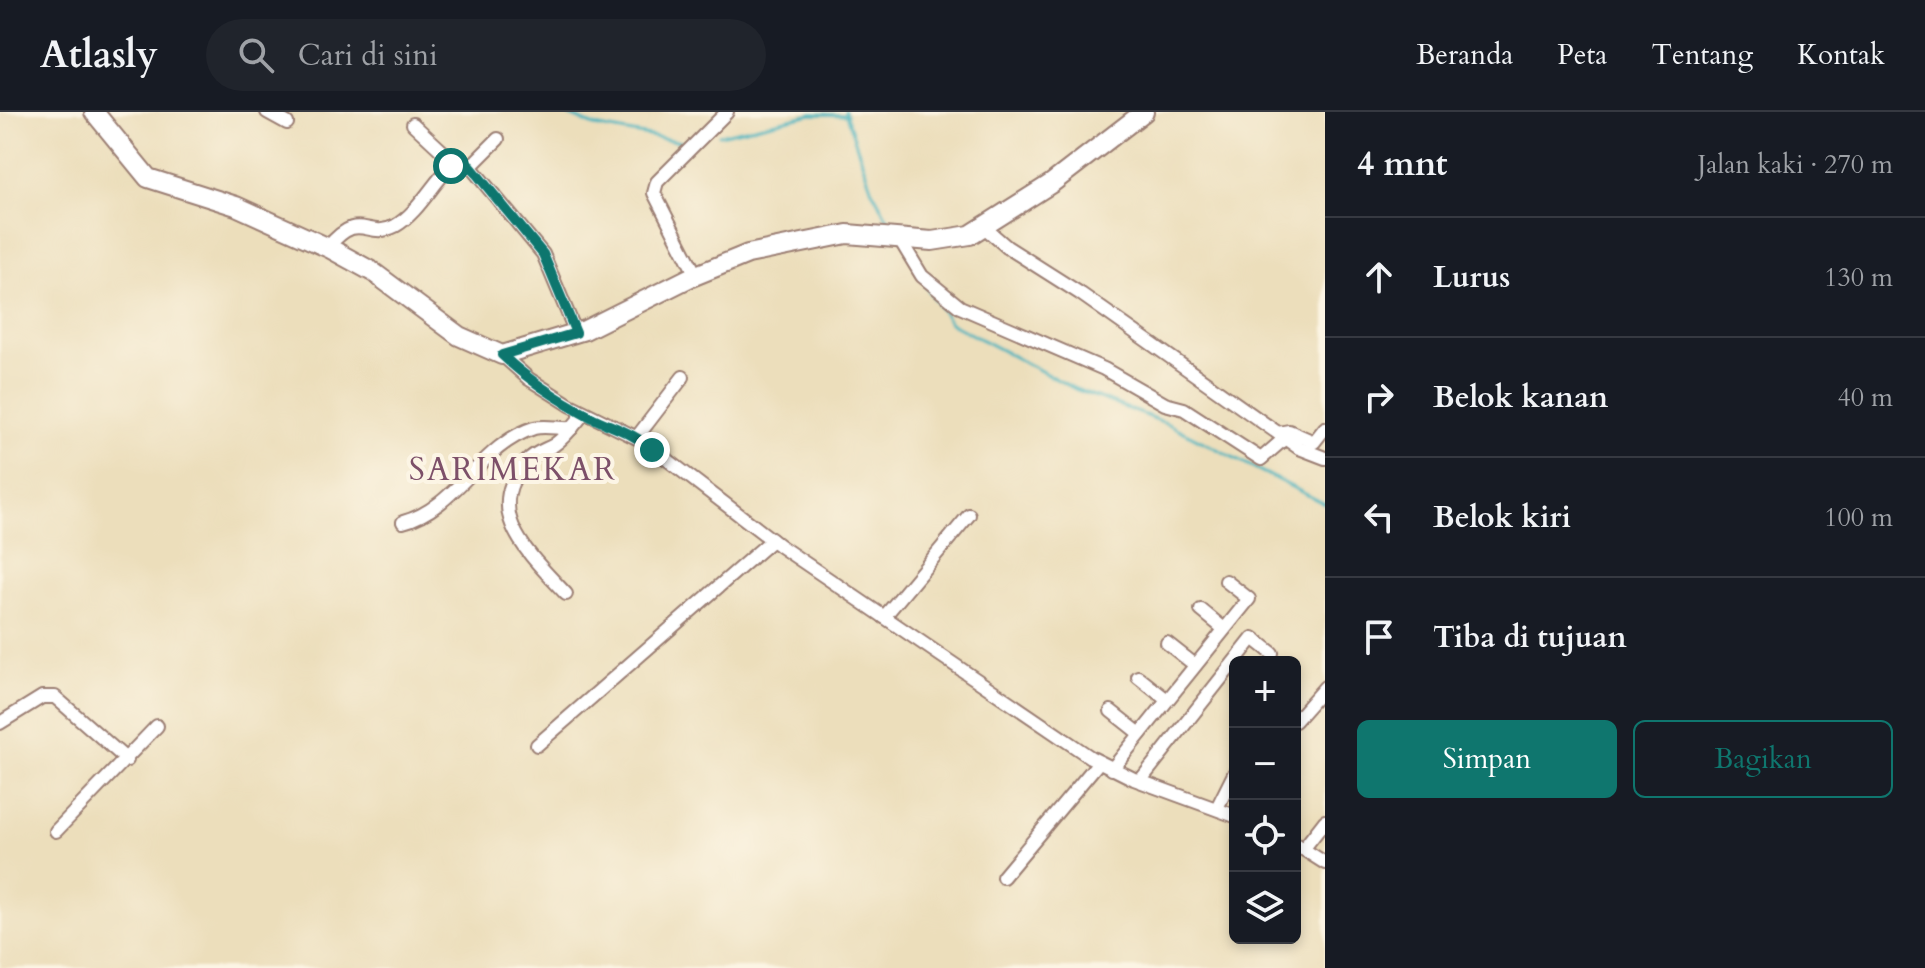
<!DOCTYPE html>
<html lang="id">
<meta charset="utf-8">
<style>
:root{--surface:#171b24;--page:#20242c;--text:#f1f3f6;--muted:#9ea1a6;--line:#363941;--accent:#0f766e}
body{margin:0;font-family:Cardo,serif;background:var(--page);color:var(--text)}
.controls{position:absolute;right:24px;bottom:24px;display:grid;overflow:hidden;border-radius:12px;box-shadow:0 4px 12px #0003}
.controls button{width:72px;height:72px;display:grid;place-items:center;padding:0;border:0;border-bottom:2px solid var(--line);background:var(--surface);color:var(--text);font:40px sans-serif}
.stop{position:absolute;width:24px;height:24px;margin:-18px;border:6px solid #0f766e;border-radius:50%;background:#fff}
.stop.end{background:#0f766e;border-color:#fff;box-shadow:0 2px 8px #0008}
.list{margin:0;padding:0;list-style:none}
h2{display:flex;justify-content:space-between;align-items:center;height:104px;margin:0;padding:0 32px;font-size:34px}
h2 small{font-size:26px;font-weight:400;color:var(--muted)}
.list li{display:grid;grid-template-columns:52px 1fr auto;gap:24px;align-items:center;box-sizing:border-box;height:120px;padding:0 32px;border-top:2px solid var(--line)}
.list b{display:block;font-size:30px;white-space:nowrap}
.list em{font-size:26px;font-style:normal;color:var(--muted)}
.actions{display:flex;gap:16px;padding:24px 32px}
.actions a{flex:1;padding:18px 0;border:2px solid var(--accent);border-radius:12px;text-align:center;font-size:28px;color:var(--accent)}
.actions .main{background:var(--accent);color:#fff}
.icon{flex:none;width:44px;height:44px;fill:none;stroke:currentColor;stroke-width:2;stroke-linecap:round;stroke-linejoin:round}
.map{position:relative;flex:none;width:1325px;height:856px;overflow:hidden}
header{display:flex;align-items:center;gap:48px;box-sizing:border-box;height:112px;padding:0 40px;background:var(--surface);border-bottom:2px solid var(--line)}
header strong{font-size:38px}
nav{display:flex;gap:44px;margin-inline-start:auto;font-size:28px}
.search{width:560px;height:72px;background:var(--page);display:flex;align-items:center;gap:20px;box-sizing:border-box;padding:0 28px;border-radius:44px;color:var(--muted);font-size:30px}
main{display:flex}
aside{flex:1;background:var(--surface)}
.map>svg:first-child{display:block}
</style>
<header>
<strong>Atlasly</strong>
<div class="search"><svg class="icon" aria-label="search" viewBox="0 0 24 24"><circle cx="10" cy="10" r="6"/><path d="M15 15l6 6"/></svg>Cari di sini</div>
<nav><a>Beranda</a><a>Peta</a><a>Tentang</a><a>Kontak</a></nav>
</header>
<main>
<div class="map">
<svg width="1325" height="856" viewBox="0 0 1325 856">
<rect width="100%" height="100%" fill="#fcf5e5"/>
<filter id="ink" filterUnits="userSpaceOnUse"><feTurbulence type="fractalNoise" baseFrequency=".0125" numOctaves="2"/><feDisplacementMap in="SourceGraphic" scale="16" xChannelSelector="R" yChannelSelector="G"/><feConvolveMatrix kernelMatrix="1 2 1 2 8 2 1 2 1" color-interpolation-filters="sRGB"/></filter>
<filter id="wash" filterUnits="userSpaceOnUse"><feTurbulence type="fractalNoise" baseFrequency=".006" numOctaves="4" result="noise"/><feDisplacementMap in="SourceGraphic" scale="32" xChannelSelector="R" yChannelSelector="G"/><feGaussianBlur stdDeviation="1.8" result="paint"/><feColorMatrix in="noise" values="0 0 0 0 0 0 0 0 0 0 0 0 0 0 0 0 0 1.4 0 .05"/><feComposite in="paint" operator="in"/></filter>
<g filter="url(#wash)">
<rect width="100%" height="100%" fill="#ecdebb"/>
<g fill="none" stroke-linecap="round" stroke-linejoin="round">
<g stroke="#44b3be" stroke-width="3">
<polyline points="561,0 594,14 688,31"/>
<polyline points="845,0 872,78 894,118"/>
<polyline points="719,23 812,2 847,3"/>
<polyline points="925,173 950,211 1075,277 1166,311 1325,392"/>
</g>
</g>
</g>
<g filter="url(#ink)">
<g fill="none" stroke-linecap="round" stroke-linejoin="round">
<g stroke="#9b7e73" stroke-width="16">
<g id="street">
<polyline points="267,0 287,11"/>
<polyline points="413,12 456,52"/>
<polyline points="470,54 543,142 576,221"/>
<polyline points="984,115 1007,135 1081,182 1299,336 1325,346"/>
<polyline points="899,126 922,164 960,195 1104,257 1165,292 1184,297 1261,347 1285,326"/>
<path d="M 328,135 C 361,96 366,129 395,114 C 418,101 432,72 451,54 L 472,53 L 498,27"/>
<polyline points="696,163 654,81 657,70 727,0"/>
<polyline points="502,243 529,267 570,293 643,329 780,434 1090,645 1134,667 1235,704"/>
<polyline points="1278,321 1289,319 1314,330 1325,316"/>
<polyline points="637,325 683,265"/>
<path d="M 403,410 C 457,396 480,333 534,316 C 545,313 560,317 572,316"/>
<path d="M 566,482 C 532,445 479,400 527,349 C 534,341 545,338 554,333 C 566,325 575,312 584,301"/>
<polyline points="1201,498 1224,517"/>
<polyline points="884,505 969,403"/>
<polyline points="1167,531 1195,553"/>
<polyline points="1138,565 1167,588"/>
<polyline points="1111,599 1140,622"/>
<polyline points="1295,609 1325,575"/>
<polyline points="0,611 42,585 55,585 127,648"/>
<polyline points="537,633 772,428"/>
<polyline points="1112,657 1249,487 1226,469"/>
<polyline points="1140,669 1253,526 1272,541"/>
<polyline points="1217,696 1235,660"/>
<polyline points="56,719 157,614"/>
<polyline points="1295,732 1325,751"/>
<polyline points="1304,736 1325,709"/>
<polyline points="1003,765 1099,650"/>
</g>
</g>
<g stroke="#9b7e73" stroke-width="22">
<polyline id="secondary" points="94,0 148,66 236,94 331,137 373,160 459,224 502,243 585,218 689,166 748,142 847,122 932,129 970,123 1052,71 1144,0"/>
</g>
<use href="#street" stroke="#fff" stroke-width="12"/>
<use href="#secondary" stroke="#fff" stroke-width="18"/>
</g>
</g>
<g fill="none" stroke-linecap="round" stroke-linejoin="round" filter="url(#ink)">
<path stroke="#0f766e" stroke-width="10" d="M 451,54 L 470,54 L 543,142 L 576,221 L 502,243 C 528,268 559,288 591,305 C 613,316 635,321 652,338"/>
</g>
<g text-anchor="middle" dominant-baseline="central" stroke-width="8" stroke-linejoin="round" paint-order="stroke">
<g font-size="32" letter-spacing="2" fill="#7d5069" stroke="#fcf5e5">
<text x="513" y="358">SARIMEKAR</text>
</g>
</g>
</svg>
<div class="controls">
<button>+</button>
<button>−</button>
<button><svg class="icon" aria-label="locate" viewBox="0 0 24 24"><circle cx="12" cy="12" r="6"/><path d="M12 2v4M12 18v4M2 12h4M18 12h4"/></svg></button>
<button><svg class="icon" aria-label="layers" viewBox="0 0 24 24"><path d="M12 4l9 5-9 5-9-5zM3 14l9 5 9-5"/></svg></button>
</div>
<div class="stop" style="left:451px;top:54px"></div>
<div class="stop end" style="left:652px;top:338px"></div>
</div>
<aside>
<h2>4 mnt<small>Jalan kaki · 270 m</small></h2>
<ul class="list">
<li><svg class="icon" aria-label="ahead" viewBox="0 0 24 24"><path d="M12 20V5M6 11l6-6 6 6"/></svg><div><b>Lurus</b></div><em>130 m</em></li>
<li><svg class="icon" aria-label="right" viewBox="0 0 24 24"><path d="M7 20v-9h11M14 6l5 5-5 5"/></svg><div><b>Belok kanan</b></div><em>40 m</em></li>
<li><svg class="icon" aria-label="left" viewBox="0 0 24 24"><path d="M17 20v-9H6M10 6l-5 5 5 5"/></svg><div><b>Belok kiri</b></div><em>100 m</em></li>
<li><svg class="icon" aria-label="arrive" viewBox="0 0 24 24"><path d="M6 21V4h12l-3 4 3 4H6"/></svg><div><b>Tiba di tujuan</b></div></li>
</ul>
<div class="actions"><a class="main">Simpan</a><a>Bagikan</a></div>
</aside>
</main>
